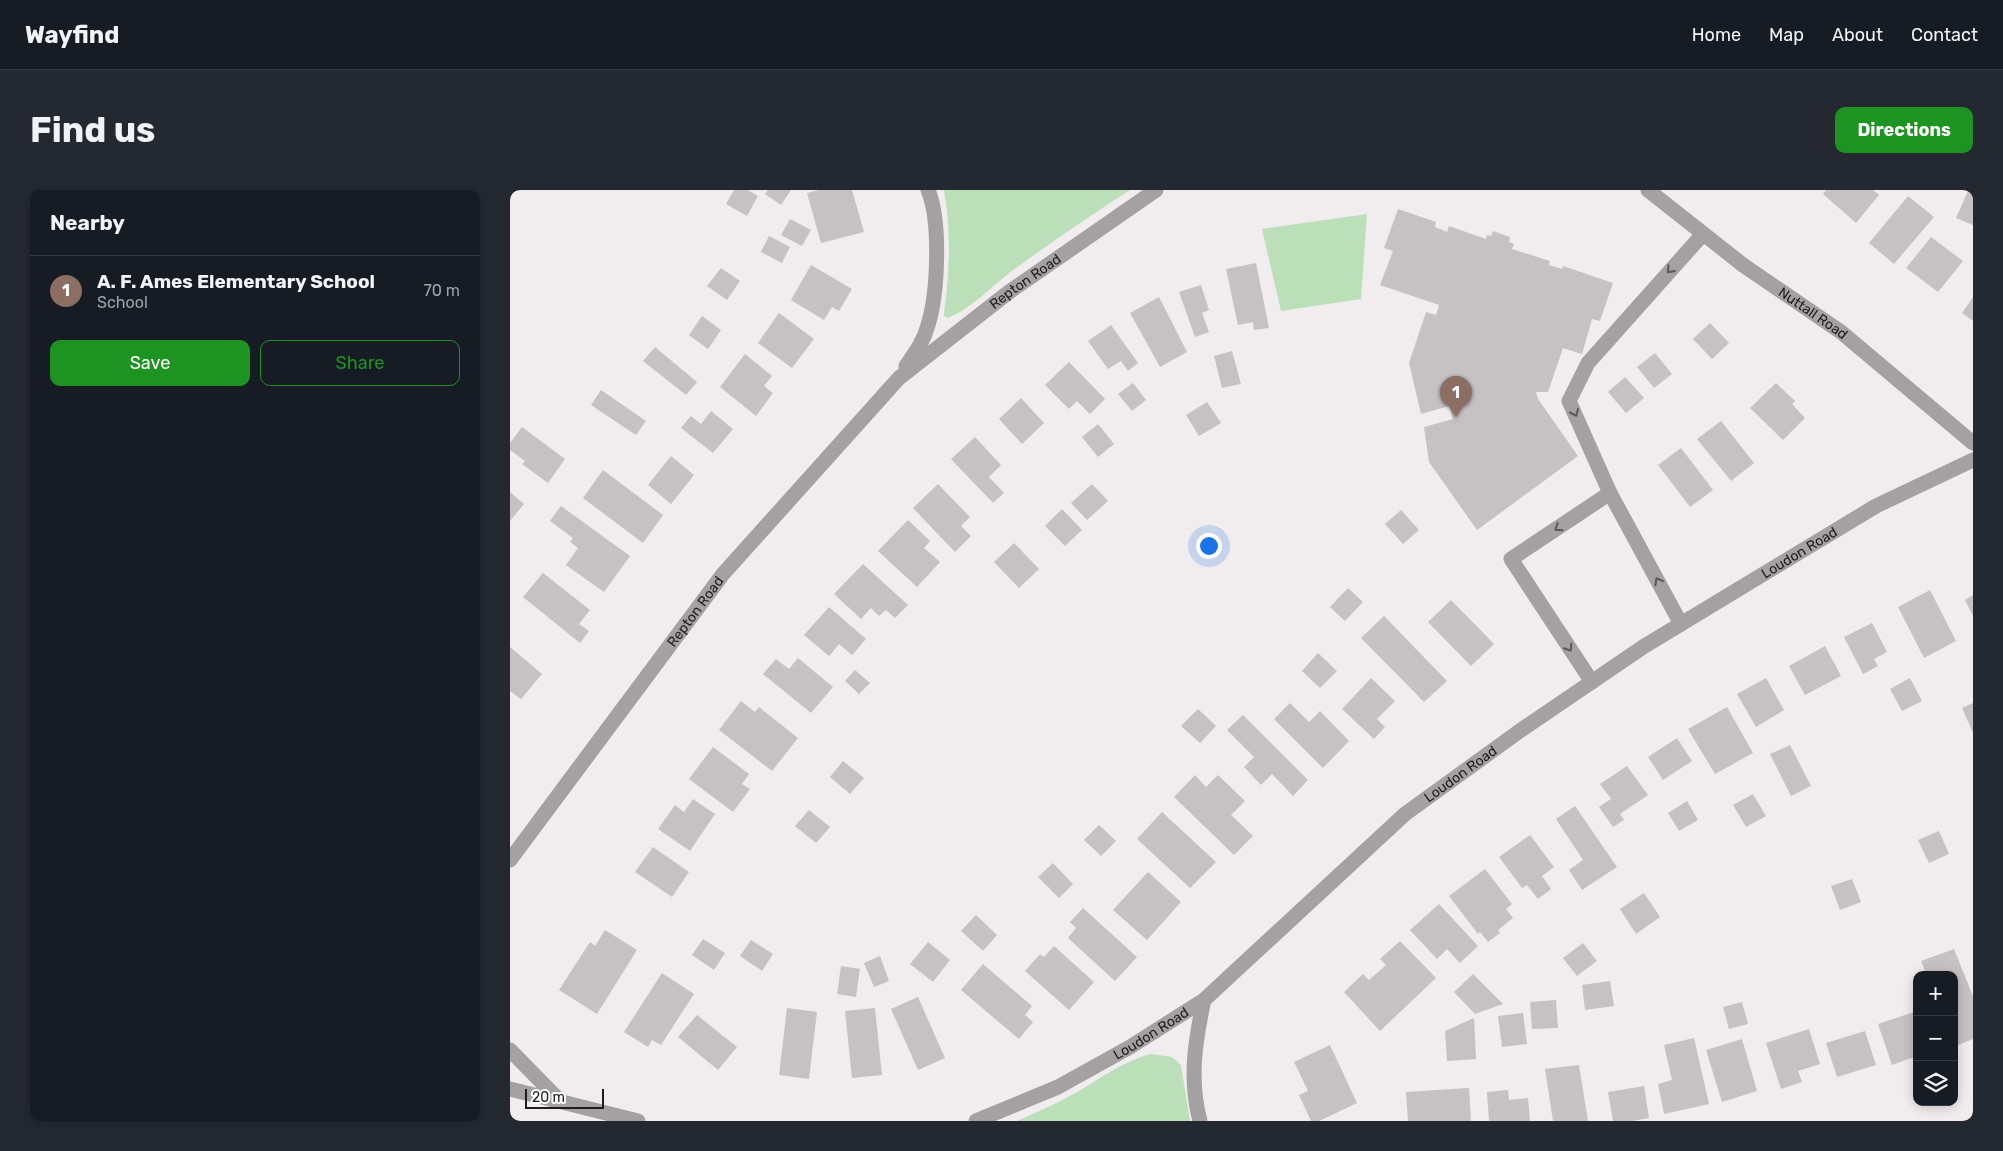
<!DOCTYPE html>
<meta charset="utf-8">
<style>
:root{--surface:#171b24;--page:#242831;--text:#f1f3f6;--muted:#9ea1a6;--line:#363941;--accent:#1d9422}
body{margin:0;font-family:Rubik,sans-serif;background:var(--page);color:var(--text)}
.controls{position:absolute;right:15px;bottom:15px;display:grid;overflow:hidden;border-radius:10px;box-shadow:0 2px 12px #0003}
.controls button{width:45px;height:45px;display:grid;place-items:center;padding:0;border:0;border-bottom:1px solid var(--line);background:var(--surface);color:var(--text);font:25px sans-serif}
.scale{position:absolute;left:15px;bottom:12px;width:79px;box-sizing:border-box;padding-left:5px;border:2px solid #1d1b1b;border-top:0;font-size:14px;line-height:18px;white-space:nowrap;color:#1d1b1b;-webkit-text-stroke:4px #fff;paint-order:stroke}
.you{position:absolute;left:698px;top:355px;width:18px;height:18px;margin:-12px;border:4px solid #fff;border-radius:50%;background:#1a73e8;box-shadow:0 0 0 8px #1a73e833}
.badge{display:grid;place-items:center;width:32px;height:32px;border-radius:50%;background:var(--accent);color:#fff;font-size:16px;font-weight:700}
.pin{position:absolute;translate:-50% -41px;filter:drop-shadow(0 1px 2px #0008)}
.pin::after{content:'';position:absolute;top:26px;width:18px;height:15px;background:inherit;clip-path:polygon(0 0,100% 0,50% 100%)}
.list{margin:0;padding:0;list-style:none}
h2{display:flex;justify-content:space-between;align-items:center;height:65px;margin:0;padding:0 20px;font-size:21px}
h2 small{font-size:16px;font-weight:400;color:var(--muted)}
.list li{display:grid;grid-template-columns:32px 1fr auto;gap:15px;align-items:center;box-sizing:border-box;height:70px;padding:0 20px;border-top:1px solid var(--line)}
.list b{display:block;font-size:19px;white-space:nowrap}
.list p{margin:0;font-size:16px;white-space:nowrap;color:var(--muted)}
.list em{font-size:16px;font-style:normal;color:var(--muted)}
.actions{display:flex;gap:10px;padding:15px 20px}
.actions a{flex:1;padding:11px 0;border:1px solid var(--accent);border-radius:10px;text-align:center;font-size:18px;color:var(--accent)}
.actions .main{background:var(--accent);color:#fff}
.icon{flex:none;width:28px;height:28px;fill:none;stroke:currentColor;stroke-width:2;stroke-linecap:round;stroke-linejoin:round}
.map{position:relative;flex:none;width:1463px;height:931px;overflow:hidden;border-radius:10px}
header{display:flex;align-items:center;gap:30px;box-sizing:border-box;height:70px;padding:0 25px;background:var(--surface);border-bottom:1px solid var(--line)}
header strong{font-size:24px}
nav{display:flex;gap:28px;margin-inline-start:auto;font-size:18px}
.intro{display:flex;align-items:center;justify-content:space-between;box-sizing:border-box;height:120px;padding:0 30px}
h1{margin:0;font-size:35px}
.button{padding:12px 22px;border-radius:10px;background:var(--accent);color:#fff;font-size:18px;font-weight:700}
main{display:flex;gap:30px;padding:0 30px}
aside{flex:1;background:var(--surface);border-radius:10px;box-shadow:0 2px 12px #0003}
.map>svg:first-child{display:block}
</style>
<header>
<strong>Wayfind</strong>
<nav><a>Home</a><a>Map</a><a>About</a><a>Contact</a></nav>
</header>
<div class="intro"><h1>Find us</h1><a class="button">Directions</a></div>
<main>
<aside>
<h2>Nearby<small></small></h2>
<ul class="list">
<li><span class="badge" style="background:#8d6e63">1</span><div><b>A. F. Ames Elementary School</b><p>School</p></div><em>70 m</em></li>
</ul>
<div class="actions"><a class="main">Save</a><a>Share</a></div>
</aside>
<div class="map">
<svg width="1463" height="931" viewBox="0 0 1463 931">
<rect width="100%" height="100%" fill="#f1eced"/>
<g fill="#bbe0b9">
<path d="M 434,0 L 620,0 C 580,26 540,53 502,81 C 483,95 459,121 437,128 L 434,126 L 434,123 C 440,81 441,41 434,0 Z"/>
<polygon points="857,24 851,109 771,121 752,39"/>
<path d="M 641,864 L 662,867 L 671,875 L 680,931 L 507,931 C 527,922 548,913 567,902 C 591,888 613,871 641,864 Z"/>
</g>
<g fill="#c6c1c2">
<polygon points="224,0 238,0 248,6 237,26 216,14"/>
<polygon points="258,0 281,0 271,15 255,4"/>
<polygon points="309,0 342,0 354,42 311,53 297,3"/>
<polygon points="1316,0 1363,0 1369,5 1346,33 1313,4"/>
<polygon points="1458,1 1463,3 1463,35 1446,28"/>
<polygon points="1398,6 1424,27 1384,74 1359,53"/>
<polygon points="888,19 926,32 925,37 937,42 939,36 976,49 977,45 981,46 983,41 1000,47 999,52 1004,54 1002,59 1040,71 1039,75 1052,79 1053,76 1103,93 1090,131 1082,129 1072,164 1053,158 1038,202 1026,202 1028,209 1068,266 967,340 919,272 914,237 943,229 939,216 911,224 899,173 916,122 926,125 929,115 870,95 883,61 874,58"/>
<polygon points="280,29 301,40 292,56 271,45"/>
<polygon points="259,46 280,57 272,73 251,62"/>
<polygon points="1421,47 1453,71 1428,102 1396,78"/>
<polygon points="746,73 759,138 744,140 743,132 728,135 716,79"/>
<polygon points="301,75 342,99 329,121 322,117 314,130 281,110"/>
<polygon points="211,78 230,91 217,110 197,96"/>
<polygon points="691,95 699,120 692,123 699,142 685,147 669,102"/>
<polygon points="649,107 677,162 650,177 620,123"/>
<polygon points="1463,107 1463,131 1452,123"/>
<polygon points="269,123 304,149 282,178 248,153"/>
<polygon points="192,126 211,140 198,159 179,145"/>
<polygon points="1200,133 1219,153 1202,169 1183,149"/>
<polygon points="601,135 628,173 618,181 611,171 598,179 578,151"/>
<polygon points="145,157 187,192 176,205 133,171"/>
<polygon points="722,161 731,194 712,198 704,166"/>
<polygon points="1145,163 1162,184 1144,198 1127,177"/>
<polygon points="235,164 262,186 254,196 263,203 246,226 210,197"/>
<polygon points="559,172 595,209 580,224 567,211 559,219 535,195"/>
<polygon points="1115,187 1134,208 1116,223 1098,202"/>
<polygon points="623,193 636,210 622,221 608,204"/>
<polygon points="1266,193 1285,211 1282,214 1295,228 1273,250 1240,218"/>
<polygon points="91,200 136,231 126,245 81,215"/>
<polygon points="511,208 534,233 512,254 489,229"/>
<polygon points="697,212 711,233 689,246 676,225"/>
<polygon points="201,221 223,239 203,263 171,238 181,226 191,234"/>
<polygon points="1211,231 1244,273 1221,291 1187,249"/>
<polygon points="588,234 604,254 588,267 572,247"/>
<polygon points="12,237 55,269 38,293 12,274 15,271 0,260 0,253"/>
<polygon points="465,247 491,275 479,287 494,303 483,313 441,269"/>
<polygon points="1171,258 1203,300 1180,317 1148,275"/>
<polygon points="161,266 184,285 161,314 138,295"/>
<polygon points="93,280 153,325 133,353 73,308"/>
<polygon points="428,294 460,327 451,336 461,346 445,362 403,318"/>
<polygon points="582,294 598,311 577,330 561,313"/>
<polygon points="0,302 14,314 0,331"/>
<polygon points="51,316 120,366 94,402 56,375 68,358 60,352 63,348 40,331"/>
<polygon points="552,319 572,340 555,356 535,336"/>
<polygon points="891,320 909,340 893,354 875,334"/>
<polygon points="398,330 420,351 414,358 430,372 407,397 368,361"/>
<polygon points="504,353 529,379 509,398 484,372"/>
<polygon points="353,374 398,415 385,428 376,420 369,426 361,418 351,429 324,404"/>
<polygon points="33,383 80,420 69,434 79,441 70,453 13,407"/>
<polygon points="838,398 853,412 835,431 820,417"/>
<polygon points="1420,400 1446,451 1414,468 1388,417"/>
<polygon points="1463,405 1463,426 1455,410"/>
<polygon points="941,410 984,454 961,476 918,432"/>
<polygon points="319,417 356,449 342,465 329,454 319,466 294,445"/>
<polygon points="874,426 937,491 914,512 851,448"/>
<polygon points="1362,433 1377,462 1364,469 1368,476 1353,484 1334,447"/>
<polygon points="1315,456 1331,486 1295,505 1279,476"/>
<polygon points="0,457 32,484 11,509 0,501"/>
<polygon points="808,463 827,481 810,498 792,481"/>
<polygon points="288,468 323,497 301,523 253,484 266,469 279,479"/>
<polygon points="345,480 360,493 349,504 335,491"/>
<polygon points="861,488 885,511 867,529 875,537 864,549 832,519"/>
<polygon points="1256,488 1274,520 1246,537 1227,504"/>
<polygon points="1400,488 1412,511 1392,521 1380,499"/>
<polygon points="231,511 245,522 249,517 288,548 262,581 209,540"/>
<polygon points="780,513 799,532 810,521 839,551 813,578 764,529"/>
<polygon points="1463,513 1463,543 1452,518"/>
<polygon points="1217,517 1243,563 1205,584 1178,539"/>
<polygon points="688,519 706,536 690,553 671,536"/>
<polygon points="733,525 798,590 783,606 762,584 751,595 734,577 744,567 717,540"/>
<polygon points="1167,548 1182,571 1153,590 1138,567"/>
<polygon points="1280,555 1301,596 1281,606 1260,564"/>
<polygon points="203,557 239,584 232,594 240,599 223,622 179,589"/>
<polygon points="333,571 354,588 340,604 320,587"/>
<polygon points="1117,576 1138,605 1110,624 1114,630 1103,637 1089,617 1101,609 1090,594"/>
<polygon points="685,585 696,597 708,585 735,611 721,625 743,646 724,665 664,607"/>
<polygon points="1243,604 1256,626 1236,637 1223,615"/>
<polygon points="183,609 205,624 180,661 148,639 165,615 174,622"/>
<polygon points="1177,611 1188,630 1169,641 1158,623"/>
<polygon points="1065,616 1107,677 1072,700 1059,680 1073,670 1046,629"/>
<polygon points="299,620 320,637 306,653 285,636"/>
<polygon points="652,622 706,672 680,698 627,649"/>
<polygon points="589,635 606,651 591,666 574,650"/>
<polygon points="1429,641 1439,664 1419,673 1408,650"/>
<polygon points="1020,645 1044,677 1032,686 1041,699 1028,709 1017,695 1012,698 989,667"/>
<polygon points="143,657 179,682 162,707 125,682"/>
<polygon points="543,673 563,694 549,708 528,687"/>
<polygon points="975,679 1002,714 996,719 1003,728 988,740 990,743 978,752 970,742 968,744 939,706"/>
<polygon points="638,682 671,712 637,750 603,720"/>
<polygon points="1342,689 1351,712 1330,720 1321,696"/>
<polygon points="1134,703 1150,727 1126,744 1110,719"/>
<polygon points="929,714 968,756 950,773 937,759 927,769 900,740"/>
<polygon points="573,718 627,767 605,791 558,748 566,738 560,732"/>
<polygon points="466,725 487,745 473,761 451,741"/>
<polygon points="95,740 127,760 87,824 49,800 80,752 85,756"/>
<polygon points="193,749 215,763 204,780 182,765"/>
<polygon points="241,750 263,764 252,781 230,766"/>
<polygon points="890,751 926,788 870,841 834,802 853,784 859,790 876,775 870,769"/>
<polygon points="418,752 440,770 423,792 400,774"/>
<polygon points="1073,753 1087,771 1067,786 1053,768"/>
<polygon points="544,756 584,792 559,820 515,781 530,764 534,767"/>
<polygon points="1444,759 1463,806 1463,849 1446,856 1444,852 1444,785 1417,785 1411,771"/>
<polygon points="370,766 379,791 364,797 354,773"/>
<polygon points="473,774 522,816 515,825 523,832 509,849 451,800"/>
<polygon points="331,776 350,779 346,807 327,804"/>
<polygon points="152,783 184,804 151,855 142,850 138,857 114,842"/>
<polygon points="963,784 993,814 965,824 944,802"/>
<polygon points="1100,791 1104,816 1075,820 1072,795"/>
<polygon points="408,807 435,868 408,880 381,819"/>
<polygon points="1046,810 1048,838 1022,839 1020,812"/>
<polygon points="1232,812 1238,834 1219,839 1213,817"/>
<polygon points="277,818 307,822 299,889 269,885"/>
<polygon points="365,818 372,885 342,888 335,821"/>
<polygon points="1407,821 1407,866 1382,875 1368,834"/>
<polygon points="1013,823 1017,854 992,857 988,826"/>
<polygon points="187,825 227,857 208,880 168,847"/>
<polygon points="964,828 966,869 937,871 935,841"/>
<polygon points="1299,839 1310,874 1288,881 1292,892 1271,899 1256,853"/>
<polygon points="1355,841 1366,875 1327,887 1316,853"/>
<polygon points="1184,848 1199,914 1154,924 1148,894 1162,890 1154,855"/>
<polygon points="1232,849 1247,901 1212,912 1196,860"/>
<polygon points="820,855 847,913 809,931 801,931 789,905 798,901 784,872"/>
<polygon points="1069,875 1078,931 1043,931 1035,879"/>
<polygon points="1134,896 1139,928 1122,931 1103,931 1098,902"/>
<polygon points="959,898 961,931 898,931 896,902"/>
<polygon points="998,900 999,910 1018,908 1020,931 979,931 977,902"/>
</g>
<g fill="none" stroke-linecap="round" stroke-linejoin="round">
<g stroke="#a3a1a2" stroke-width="15">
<path id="s1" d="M 1138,0 L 1233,75 L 1331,142 L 1463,253"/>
<path d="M 396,176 C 405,163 414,151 418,135 C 428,103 431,31 418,0"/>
<polyline points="1100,303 1059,211 1078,173 1193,44"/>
<polyline points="1082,492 1001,369 1100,303 1171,434"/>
<path id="s2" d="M 0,670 L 213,384 L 389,188 L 499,102 L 646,0"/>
<polyline points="0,860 50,911"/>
<polyline points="0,899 128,931"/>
<path id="s3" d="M 466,931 L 548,897 L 620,857 L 694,810 L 895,624 L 1011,540 L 1133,457 L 1366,316 L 1463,270"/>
<path d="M 690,931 C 679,890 685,851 694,810"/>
</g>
</g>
<defs><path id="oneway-chevron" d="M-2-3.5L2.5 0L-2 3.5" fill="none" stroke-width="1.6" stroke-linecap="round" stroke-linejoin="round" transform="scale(1.25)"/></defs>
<g stroke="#595758">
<use href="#oneway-chevron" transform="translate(1160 80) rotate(132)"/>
<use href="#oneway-chevron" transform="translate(1065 223) rotate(66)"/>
<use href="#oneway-chevron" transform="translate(1048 338) rotate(146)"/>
<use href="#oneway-chevron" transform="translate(1148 391) rotate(-119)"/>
<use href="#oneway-chevron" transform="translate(1059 458) rotate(57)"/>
</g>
<g text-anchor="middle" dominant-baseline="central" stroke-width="4.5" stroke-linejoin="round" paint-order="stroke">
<g font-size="14" fill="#1d1b1b" stroke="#fff">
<text stroke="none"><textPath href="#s2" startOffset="779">Repton Road</textPath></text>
<text stroke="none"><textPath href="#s1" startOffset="206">Nuttall Road</textPath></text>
<text stroke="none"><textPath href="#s3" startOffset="1006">Loudon Road</textPath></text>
<text stroke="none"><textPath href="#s2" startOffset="310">Repton Road</textPath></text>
<text stroke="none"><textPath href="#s3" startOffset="601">Loudon Road</textPath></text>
<text stroke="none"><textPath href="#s3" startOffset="196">Loudon Road</textPath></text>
</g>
</g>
</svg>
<div class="controls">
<button>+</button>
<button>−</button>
<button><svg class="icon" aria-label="layers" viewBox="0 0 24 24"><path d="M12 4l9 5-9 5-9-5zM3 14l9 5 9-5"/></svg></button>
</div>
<div class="scale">20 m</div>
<div class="you"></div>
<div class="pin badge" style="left:946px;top:227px;background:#8d6e63">1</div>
</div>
</main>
